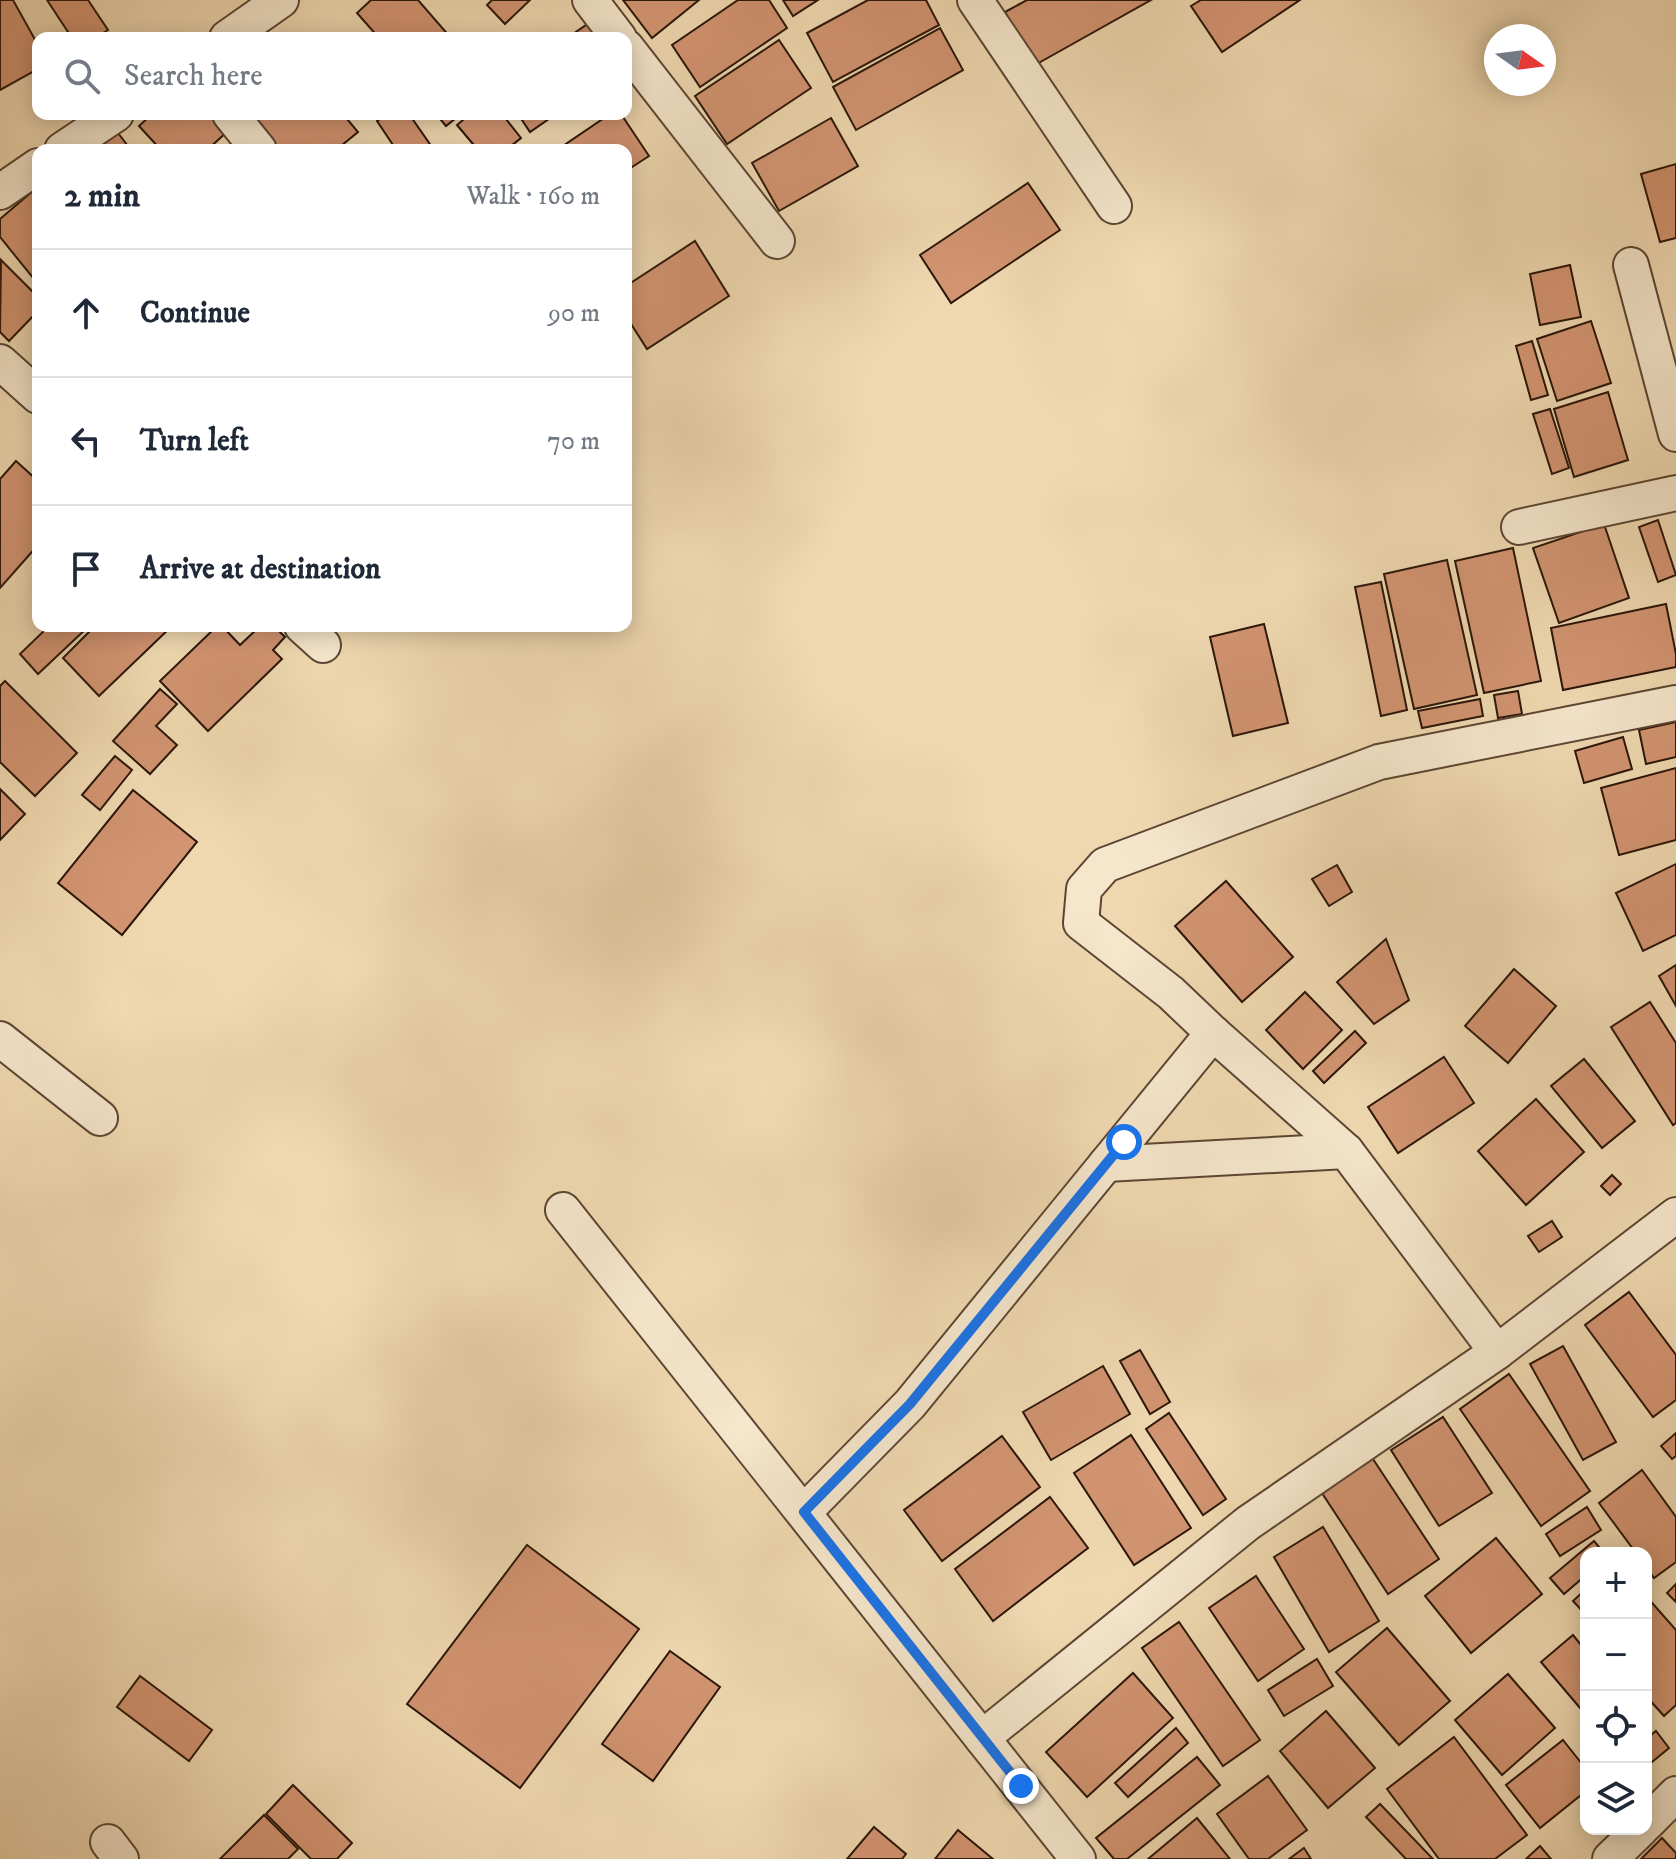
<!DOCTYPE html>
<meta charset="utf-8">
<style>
:root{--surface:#fff;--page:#f2f2f3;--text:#1f2937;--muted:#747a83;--line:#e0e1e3}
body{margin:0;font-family:"IM FELL DW Pica",serif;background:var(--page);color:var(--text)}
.controls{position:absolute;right:24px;bottom:24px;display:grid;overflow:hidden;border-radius:16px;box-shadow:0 4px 20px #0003}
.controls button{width:72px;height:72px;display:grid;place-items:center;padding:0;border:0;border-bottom:2px solid var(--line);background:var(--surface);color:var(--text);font:40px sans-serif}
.compass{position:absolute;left:1484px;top:24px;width:72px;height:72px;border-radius:50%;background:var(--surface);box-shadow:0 4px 20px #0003;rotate:104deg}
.stop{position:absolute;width:24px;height:24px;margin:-18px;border:6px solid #1a73e8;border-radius:50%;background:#fff}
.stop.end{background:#1a73e8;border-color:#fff;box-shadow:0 2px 8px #0008}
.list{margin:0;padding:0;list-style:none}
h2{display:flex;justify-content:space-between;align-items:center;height:104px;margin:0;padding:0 32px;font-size:34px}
h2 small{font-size:26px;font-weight:400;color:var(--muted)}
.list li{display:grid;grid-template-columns:52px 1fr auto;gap:24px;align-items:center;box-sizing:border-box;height:128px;padding:0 32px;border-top:2px solid var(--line)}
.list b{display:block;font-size:30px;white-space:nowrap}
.list em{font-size:26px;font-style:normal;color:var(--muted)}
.icon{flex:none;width:44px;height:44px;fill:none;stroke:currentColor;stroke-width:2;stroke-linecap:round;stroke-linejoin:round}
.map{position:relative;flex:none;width:1676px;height:1859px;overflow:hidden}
.search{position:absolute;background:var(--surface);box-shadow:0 4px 20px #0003;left:32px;top:32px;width:600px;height:88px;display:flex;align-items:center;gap:20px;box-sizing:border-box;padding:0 28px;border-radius:16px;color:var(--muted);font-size:30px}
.panel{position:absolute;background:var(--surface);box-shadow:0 4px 20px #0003;left:32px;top:144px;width:600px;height:488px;border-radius:16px}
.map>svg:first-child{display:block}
</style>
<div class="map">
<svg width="1676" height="1859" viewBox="0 0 1676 1859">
<rect width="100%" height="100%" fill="#efd8b0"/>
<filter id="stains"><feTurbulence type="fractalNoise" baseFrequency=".0025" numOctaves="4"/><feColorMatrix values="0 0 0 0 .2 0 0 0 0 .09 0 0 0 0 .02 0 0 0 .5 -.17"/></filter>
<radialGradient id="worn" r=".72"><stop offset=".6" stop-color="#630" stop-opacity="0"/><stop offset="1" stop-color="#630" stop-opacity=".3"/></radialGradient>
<g fill="#d29471" stroke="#2b1609" stroke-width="2">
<polygon points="0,0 13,0 38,45 38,69 0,90"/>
<polygon points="47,0 88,0 108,30 95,38 72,38"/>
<polygon points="371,0 418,0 451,38 379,38 357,13"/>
<polygon points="492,0 530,0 505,24 487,5"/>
<polygon points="623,0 699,0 652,38"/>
<polygon points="738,0 769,0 787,28 700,87 672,45"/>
<polygon points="783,0 818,0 793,16"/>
<polygon points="868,0 926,0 939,25 833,82 807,33"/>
<polygon points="1027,0 1151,0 1035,65 1005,12"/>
<polygon points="1201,0 1300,0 1222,52 1191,6"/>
<polygon points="595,19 607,38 567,38"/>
<polygon points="940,28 963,70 856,130 833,87"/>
<polygon points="779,40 811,88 727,144 695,96"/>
<polygon points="152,114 212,114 228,131 207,150 161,150 139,126"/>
<polygon points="250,114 343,114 358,132 336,150 279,150"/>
<polygon points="387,114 409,114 434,150 386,150 393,145 377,121"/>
<polygon points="436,114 461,114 446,126"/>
<polygon points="470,114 502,114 521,138 506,150 478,150 457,125"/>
<polygon points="518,114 556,114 530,132"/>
<polygon points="610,114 621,114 649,156 626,171 626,150 557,150"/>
<polygon points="831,118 858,166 779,211 752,163"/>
<polygon points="118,133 131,150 96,150"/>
<polygon points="1676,164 1676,238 1660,242 1641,174"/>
<polygon points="1028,183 1060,230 951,303 920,255"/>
<polygon points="34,190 38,195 38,284 0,237 0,219"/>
<polygon points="695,241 729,296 647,349 626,316 626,286"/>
<polygon points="1,260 38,297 38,311 9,341 0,332"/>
<polygon points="1570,265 1581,317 1540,325 1530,274"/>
<polygon points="1591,321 1611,383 1557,401 1537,339"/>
<polygon points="1532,341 1548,395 1531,400 1516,346"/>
<polygon points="1608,392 1628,460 1574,477 1554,409"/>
<polygon points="1550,409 1569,468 1552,474 1533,414"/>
<polygon points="16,461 38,481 38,545 0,588 0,479"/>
<polygon points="1658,520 1676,575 1658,582 1639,527"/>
<polygon points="1604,524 1629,598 1559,623 1533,548"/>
<polygon points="1513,548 1541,681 1484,693 1455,561"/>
<polygon points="1447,560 1477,695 1414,709 1384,574"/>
<polygon points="1381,582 1407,710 1381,716 1355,587"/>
<polygon points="1666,604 1676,654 1676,667 1563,690 1551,628"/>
<polygon points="1264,624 1288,723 1233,736 1210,637"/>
<polygon points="49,626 89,626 38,674 20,654"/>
<polygon points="95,626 172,626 99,696 63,658"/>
<polygon points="217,626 222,626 240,645 260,626 274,626 285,637 273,650 282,659 208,731 160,681"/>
<polygon points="5,681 77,753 35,796 0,762 0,686"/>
<polygon points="160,689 177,704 156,726 177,745 150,774 113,741"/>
<polygon points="1518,691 1522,714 1498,718 1494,695"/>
<polygon points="1480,699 1483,716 1422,728 1418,711"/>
<polygon points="1676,722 1676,757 1646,764 1639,730"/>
<polygon points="1623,737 1632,769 1584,783 1575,751"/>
<polygon points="115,756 132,770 100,810 82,795"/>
<polygon points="1676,768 1676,840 1619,855 1601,788"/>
<polygon points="0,789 25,814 0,840"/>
<polygon points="133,790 197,842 122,935 58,883"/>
<polygon points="1676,864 1676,935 1643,951 1616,893"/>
<polygon points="1337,865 1352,892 1329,906 1312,879"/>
<polygon points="1226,881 1293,957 1242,1002 1175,926"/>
<polygon points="1386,939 1409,1000 1374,1024 1337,982"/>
<polygon points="1676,965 1676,1006 1659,976"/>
<polygon points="1514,969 1556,1006 1508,1063 1465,1026"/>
<polygon points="1305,992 1342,1030 1303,1069 1266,1030"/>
<polygon points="1650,1002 1676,1043 1676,1123 1673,1125 1611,1027"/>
<polygon points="1355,1031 1366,1043 1324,1083 1313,1071"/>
<polygon points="1444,1057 1474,1103 1398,1153 1368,1107"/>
<polygon points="1584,1059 1635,1121 1602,1148 1551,1086"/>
<polygon points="1536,1099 1584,1152 1526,1205 1478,1151"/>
<polygon points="1612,1175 1621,1184 1610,1195 1601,1186"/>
<polygon points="1552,1221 1562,1237 1539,1252 1528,1236"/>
<polygon points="1629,1292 1676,1355 1676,1400 1653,1417 1585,1325"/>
<polygon points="1563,1346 1616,1442 1583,1460 1530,1364"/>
<polygon points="1140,1350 1170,1402 1150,1414 1120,1361"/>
<polygon points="1103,1366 1130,1414 1051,1460 1023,1412"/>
<polygon points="1509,1374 1590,1491 1541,1526 1460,1409"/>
<polygon points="1169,1413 1226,1499 1203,1515 1146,1429"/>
<polygon points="1443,1417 1492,1493 1439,1526 1391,1450"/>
<polygon points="1676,1433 1676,1456 1672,1459 1661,1446"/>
<polygon points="1131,1435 1191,1528 1134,1565 1074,1473"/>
<polygon points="1002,1436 1040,1487 942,1561 904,1510"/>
<polygon points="1371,1456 1439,1559 1388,1594 1320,1490"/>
<polygon points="1642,1470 1676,1517 1676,1562 1654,1578 1646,1567 1646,1553 1636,1553 1599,1503"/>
<polygon points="1050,1497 1088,1548 993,1621 955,1569"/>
<polygon points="1587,1507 1601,1530 1560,1556 1546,1534"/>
<polygon points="1323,1527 1379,1621 1329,1652 1274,1557"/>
<polygon points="1496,1538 1542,1594 1471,1653 1425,1596"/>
<polygon points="1594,1541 1604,1553 1586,1553 1586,1575 1564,1594 1550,1578"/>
<polygon points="527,1545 639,1629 520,1788 407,1704"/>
<polygon points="1256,1576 1304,1649 1258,1681 1209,1608"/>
<polygon points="1676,1584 1676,1602 1667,1593"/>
<polygon points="1586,1589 1586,1615 1573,1601"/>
<polygon points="1646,1596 1676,1630 1676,1705 1664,1716 1646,1696"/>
<polygon points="1179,1622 1260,1740 1223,1766 1142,1648"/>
<polygon points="1387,1628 1450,1701 1399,1745 1336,1672"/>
<polygon points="1573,1635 1586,1651 1586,1715 1541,1662"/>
<polygon points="670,1651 720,1687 653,1781 602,1744"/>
<polygon points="1317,1659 1333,1686 1284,1716 1268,1690"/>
<polygon points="1133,1673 1173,1718 1087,1797 1046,1752"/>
<polygon points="1508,1674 1555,1728 1502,1775 1455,1720"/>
<polygon points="140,1676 212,1730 189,1761 117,1707"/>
<polygon points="1326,1711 1375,1768 1328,1808 1280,1751"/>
<polygon points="1176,1728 1188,1743 1128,1797 1115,1783"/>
<polygon points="1656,1731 1669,1748 1646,1767 1646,1739"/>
<polygon points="1454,1737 1527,1835 1495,1859 1439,1859 1387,1789"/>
<polygon points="1563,1740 1586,1769 1586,1791 1540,1828 1506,1785"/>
<polygon points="1197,1757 1220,1785 1127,1859 1114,1859 1096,1838"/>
<polygon points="1268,1776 1307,1830 1268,1859 1249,1859 1217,1814"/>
<polygon points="293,1785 352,1843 337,1859 311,1859 266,1814"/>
<polygon points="1380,1804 1433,1859 1406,1859 1366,1817"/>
<polygon points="264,1815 298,1849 288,1859 220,1859"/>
<polygon points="1197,1818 1230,1859 1148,1859"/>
<polygon points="874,1827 906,1854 902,1859 847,1859"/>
<polygon points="958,1830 993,1859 935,1859"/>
<polygon points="1662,1838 1676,1853 1676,1859 1641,1859"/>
<polygon points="1540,1846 1551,1859 1526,1859"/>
<polygon points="1304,1848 1311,1859 1289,1859"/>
</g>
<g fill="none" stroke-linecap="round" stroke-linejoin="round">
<g stroke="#5c4633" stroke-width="38">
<g id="street">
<polyline points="590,0 619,38"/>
<polyline points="975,0 1114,206"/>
<polyline points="227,38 281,0"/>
<polyline points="626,47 777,241"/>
<polyline points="230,114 259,150"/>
<polyline points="62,150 116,114"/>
<polyline points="0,192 38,166"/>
<polyline points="1631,265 1676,434"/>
<polyline points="0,362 38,396"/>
<polyline points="1519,527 1676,493"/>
<polyline points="302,626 323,645"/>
<polyline points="1213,1033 1346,1151 1497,1352"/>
<polyline points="0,1039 100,1118"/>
<polyline points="1106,1164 1346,1151"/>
<polyline points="563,1210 1078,1859"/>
<polyline points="804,1512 910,1404 1213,1033 1171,993 1081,923 1084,889 1105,865 1379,762 1676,703"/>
<polyline points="982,1738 1248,1523 1497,1352 1676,1215"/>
<polyline points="1646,1824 1676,1794"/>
<polyline points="108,1842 121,1859"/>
<polyline points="1610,1859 1641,1829"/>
</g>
</g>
<use href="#street" stroke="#f5e6cc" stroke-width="34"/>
</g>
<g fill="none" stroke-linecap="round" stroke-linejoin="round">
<polyline stroke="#1a73e8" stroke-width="10" points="1021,1786 804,1512 910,1404 1124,1142"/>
</g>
<rect width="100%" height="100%" filter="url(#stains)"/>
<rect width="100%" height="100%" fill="url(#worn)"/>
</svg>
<div class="controls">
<button>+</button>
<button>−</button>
<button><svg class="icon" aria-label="locate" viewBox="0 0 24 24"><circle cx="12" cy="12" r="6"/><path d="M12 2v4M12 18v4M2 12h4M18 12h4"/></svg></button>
<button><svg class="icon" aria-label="layers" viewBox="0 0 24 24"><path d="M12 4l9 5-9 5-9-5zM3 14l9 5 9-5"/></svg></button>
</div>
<svg class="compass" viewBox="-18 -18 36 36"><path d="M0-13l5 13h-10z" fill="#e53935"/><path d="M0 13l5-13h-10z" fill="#747a83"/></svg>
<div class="stop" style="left:1124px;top:1142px"></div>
<div class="stop end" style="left:1021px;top:1786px"></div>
<div class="search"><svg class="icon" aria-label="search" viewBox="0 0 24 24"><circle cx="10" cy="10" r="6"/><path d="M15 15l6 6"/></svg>Search here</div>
<section class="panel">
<h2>2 min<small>Walk · 160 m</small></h2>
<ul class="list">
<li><svg class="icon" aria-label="ahead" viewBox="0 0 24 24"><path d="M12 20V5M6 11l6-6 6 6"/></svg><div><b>Continue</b></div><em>90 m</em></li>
<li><svg class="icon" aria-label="left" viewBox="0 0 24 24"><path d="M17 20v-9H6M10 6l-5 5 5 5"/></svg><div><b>Turn left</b></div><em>70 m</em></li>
<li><svg class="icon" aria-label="arrive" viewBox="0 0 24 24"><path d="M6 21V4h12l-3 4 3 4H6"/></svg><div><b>Arrive at destination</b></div></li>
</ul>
</section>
</div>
